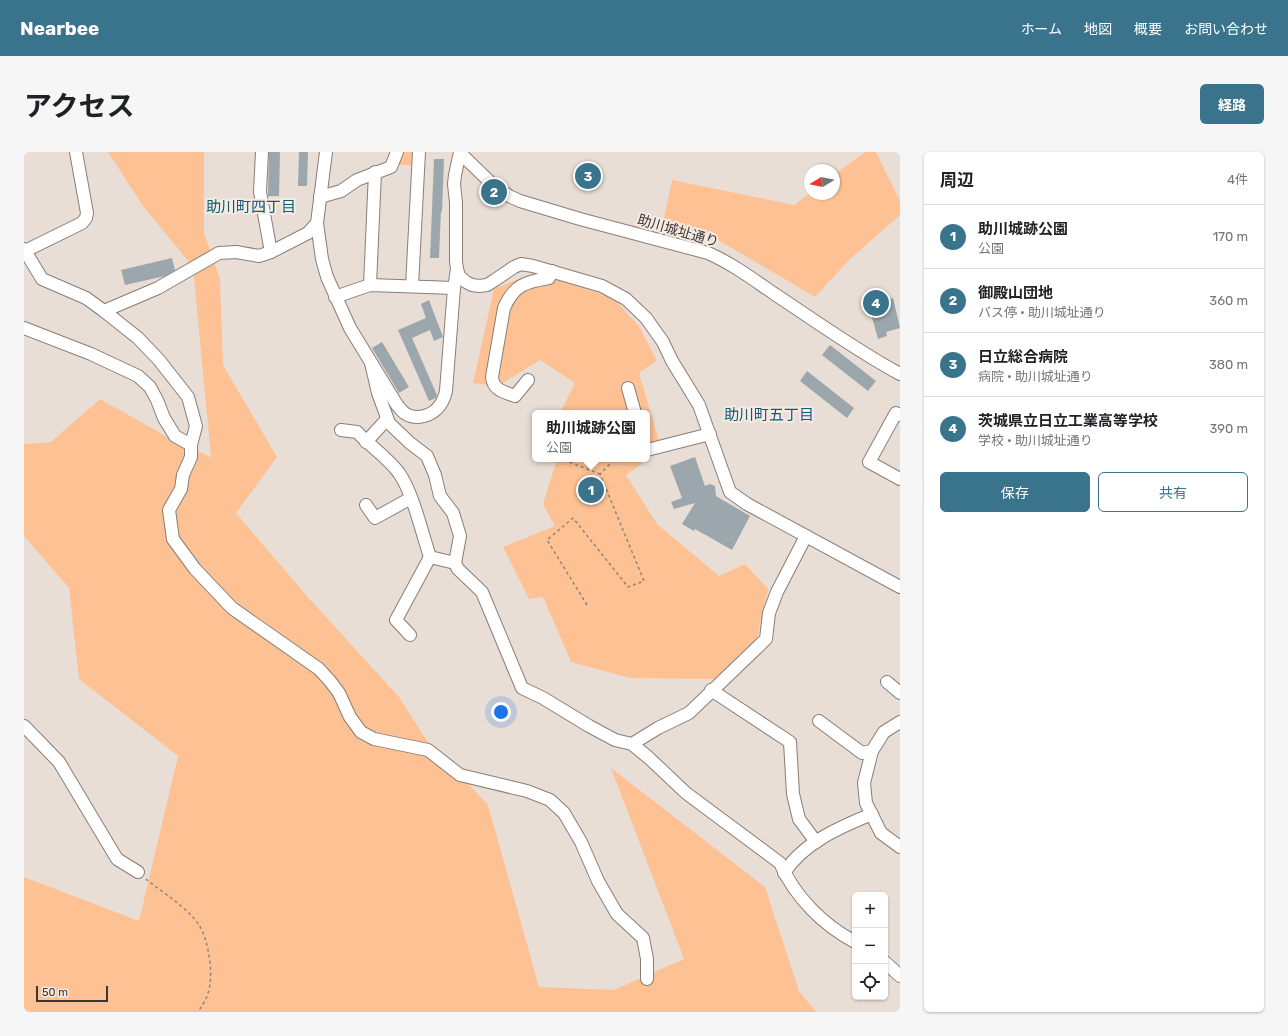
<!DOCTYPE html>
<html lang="ja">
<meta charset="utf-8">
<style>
:root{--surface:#fff;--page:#f6f6f6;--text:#202124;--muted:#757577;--line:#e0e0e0;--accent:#39748c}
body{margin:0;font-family:Rubik,"Noto Sans JP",sans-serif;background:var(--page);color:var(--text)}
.controls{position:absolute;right:12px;bottom:12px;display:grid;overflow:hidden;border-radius:6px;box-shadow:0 1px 3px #0004}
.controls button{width:36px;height:36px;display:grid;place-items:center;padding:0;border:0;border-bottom:1px solid var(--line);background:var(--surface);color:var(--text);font:20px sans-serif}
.compass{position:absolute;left:780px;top:12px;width:36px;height:36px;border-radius:50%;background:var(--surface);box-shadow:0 1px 3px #0004;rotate:260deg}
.scale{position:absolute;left:12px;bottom:10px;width:72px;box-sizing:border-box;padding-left:4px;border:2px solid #3a3633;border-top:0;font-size:11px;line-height:14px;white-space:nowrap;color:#3a3633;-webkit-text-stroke:3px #f6ebe3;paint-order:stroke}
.you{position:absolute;left:477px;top:560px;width:14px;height:14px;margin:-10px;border:3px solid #fff;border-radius:50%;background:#1a73e8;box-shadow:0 0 0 6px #1a73e833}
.badge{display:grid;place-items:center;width:26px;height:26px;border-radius:50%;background:var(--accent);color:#fff;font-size:13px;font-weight:700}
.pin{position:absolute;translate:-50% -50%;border:2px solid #fff;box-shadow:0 1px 4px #0006}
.popup{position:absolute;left:508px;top:258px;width:118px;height:52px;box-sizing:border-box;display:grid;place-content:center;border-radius:6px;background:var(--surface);filter:drop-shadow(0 1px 3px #0005);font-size:13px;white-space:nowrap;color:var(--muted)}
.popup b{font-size:15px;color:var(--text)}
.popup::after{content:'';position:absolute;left:50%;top:100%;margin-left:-8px;border:8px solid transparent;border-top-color:var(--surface)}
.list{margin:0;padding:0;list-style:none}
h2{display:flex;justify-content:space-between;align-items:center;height:52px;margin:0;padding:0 16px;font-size:17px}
h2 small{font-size:13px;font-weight:400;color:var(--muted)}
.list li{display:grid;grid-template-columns:26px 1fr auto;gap:12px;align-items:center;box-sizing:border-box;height:64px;padding:0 16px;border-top:1px solid var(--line)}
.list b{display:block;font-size:15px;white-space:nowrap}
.list p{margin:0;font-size:13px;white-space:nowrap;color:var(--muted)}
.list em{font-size:13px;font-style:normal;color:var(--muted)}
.actions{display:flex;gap:8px;padding:12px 16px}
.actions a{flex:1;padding:9px 0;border:1px solid var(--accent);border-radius:6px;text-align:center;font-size:14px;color:var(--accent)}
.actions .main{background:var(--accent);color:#fff}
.icon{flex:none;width:22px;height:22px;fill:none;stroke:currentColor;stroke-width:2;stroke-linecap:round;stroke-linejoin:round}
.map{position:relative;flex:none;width:876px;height:860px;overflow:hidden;border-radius:6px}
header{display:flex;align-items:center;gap:24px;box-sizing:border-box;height:56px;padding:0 20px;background:var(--accent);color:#fff}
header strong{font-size:19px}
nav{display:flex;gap:22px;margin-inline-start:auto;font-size:14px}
.intro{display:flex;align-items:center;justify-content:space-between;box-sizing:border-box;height:96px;padding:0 24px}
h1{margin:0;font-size:28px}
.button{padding:10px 18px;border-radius:6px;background:var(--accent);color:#fff;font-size:14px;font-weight:700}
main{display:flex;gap:24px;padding:0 24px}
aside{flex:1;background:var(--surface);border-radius:6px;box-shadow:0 1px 3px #0004}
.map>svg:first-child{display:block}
</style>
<header>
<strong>Nearbee</strong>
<nav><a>ホーム</a><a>地図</a><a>概要</a><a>お問い合わせ</a></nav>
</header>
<div class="intro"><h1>アクセス</h1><a class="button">経路</a></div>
<main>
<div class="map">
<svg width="876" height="860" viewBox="0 0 876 860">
<rect width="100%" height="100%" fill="#e9ded6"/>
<g fill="#fdc193">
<polygon points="84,0 180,0 180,81 196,127 199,213 253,305 212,361 282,443 375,545 401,586 464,653 515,835 590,838 660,807 587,616 741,735 775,839 792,860 0,860 0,725 115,769 154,604 55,527 45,436 0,384 0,292 27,290 76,247 147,287 187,305 169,115 119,54"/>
<polygon points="374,0 394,0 393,13 369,13"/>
<polygon points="841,0 852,0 876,49 876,63 826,107 791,145 689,85 638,76 648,28 770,53 786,41 810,42 810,23"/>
<polygon points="512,120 589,146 615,174 633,209 615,221 638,299 623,302 623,261 536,261 551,231 516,208 474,234 449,231 470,137"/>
<polygon points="533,307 616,307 618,312 602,323 633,372 695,424 721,412 744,437 733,486 691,527 606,526 547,510 519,445 505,447 479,395 531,374 519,352"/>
</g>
<g fill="#9ba7ac">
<polygon points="245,0 256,0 255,44 244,44"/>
<polygon points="275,0 284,0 283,34 274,34"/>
<polygon points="410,7 420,7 418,60 417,59 415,106 406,106"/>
<polygon points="148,106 151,118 141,124 101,133 97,118"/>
<polygon points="869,146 876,176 862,180 863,184 854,187 846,158 860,154 858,149"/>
<polygon points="405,148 419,185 410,189 406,178 388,186 413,243 412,246 405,249 374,178 402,166 397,152"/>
<polygon points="358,190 385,235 375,241 348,196"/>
<polygon points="806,193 852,229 844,239 798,203"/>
<polygon points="783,219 830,256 823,266 776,229"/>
<polygon points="671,305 681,334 686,332 691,334 692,344 726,364 708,398 671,377 670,379 658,372 671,351 650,357 647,350 658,346 646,314"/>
</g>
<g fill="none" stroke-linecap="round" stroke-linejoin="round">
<g stroke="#887e77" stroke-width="14">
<g id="minor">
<polyline points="238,0 236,40 247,100"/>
<path d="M 302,0 L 293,71 L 298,107 L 303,125 L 326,176 L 373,253 C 376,256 378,260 382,262 C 385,264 390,265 394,265 C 410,264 419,253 422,239 L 430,136 L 433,117"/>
<polyline points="436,0 431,23 430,32 432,51 432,109 433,117 435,124 442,130 448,133 455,134 463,133 471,128 490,115 497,112 509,114 578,134 602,147 622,166 639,190 648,209 675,253 706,340 723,352 876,435"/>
<path d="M 436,1 L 466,30 L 485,44 L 496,49 L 556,67 L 684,101 C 709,112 730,128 752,143 C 793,170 833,199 876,222"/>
<polyline points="296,45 317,39 333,28 367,15 373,0"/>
<polyline points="0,97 18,127 62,146 80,159 114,186 135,208 164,245 172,274 167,293 167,305 159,323 157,337 145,358 149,387 171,417 208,456 295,517 306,529 315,541 326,565 337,580 350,587 404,598 436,623 503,639 526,648 540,661 557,690 574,729 593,762 619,786 623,807 623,827"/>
<polyline points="1,99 58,71 62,66 63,61 52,0"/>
<polyline points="346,133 351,20"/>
<polyline points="388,134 395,0"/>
<polyline points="311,145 346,133 430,136"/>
<polyline points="80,159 134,136 195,101 212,100 235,104 247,100 284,81 293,71"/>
<polyline points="0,176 67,202 114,224 126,235 133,248 140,266 151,284 167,293"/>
<path d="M 347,211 L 354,241 L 365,271 L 386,291 L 403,304 L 411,323 L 416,344 L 429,361 L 436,384 L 431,411 L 434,417 L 458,440 L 498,536 L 519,546 L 565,574 L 591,588 L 608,592 L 625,606 L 662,641 L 756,711 C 771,745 799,773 831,790"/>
<path d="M 504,228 L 491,244 C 480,240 469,238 468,225 L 480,156 C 490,133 501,130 525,126 L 528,119"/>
<polyline points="604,236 611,261"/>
<polyline points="876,263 872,261 845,310 876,327"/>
<path d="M 317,278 L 333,280 C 346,294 363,305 375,321 C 389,341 398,381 406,405"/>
<polyline points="342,290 363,267"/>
<polyline points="623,298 686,282"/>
<polyline points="342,353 351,366 387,346"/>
<polyline points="386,483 372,468 406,405 431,411"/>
<polyline points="863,530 876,541"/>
<polyline points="687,538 766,590 769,642 775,667 792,690"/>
<polyline points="795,569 838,601 848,599"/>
<polyline points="876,570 860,580 848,599 840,631 842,651 857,681 876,695"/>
<polyline points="0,574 35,610 93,707 114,720"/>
<polyline points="608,592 634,576 665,561 742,487 745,461 753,440 782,384"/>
<path d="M 760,721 C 779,691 816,675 848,662"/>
<polyline points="861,810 876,824"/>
</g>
</g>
<g stroke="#8b847e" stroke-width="1.5" stroke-dasharray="3 3" stroke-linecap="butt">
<polyline points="540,308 576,322"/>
<polyline points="563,453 523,388 549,366 604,435 620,429 576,322 591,307"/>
<path d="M 122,727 C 139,741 163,755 175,773 C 185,788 190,825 184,841 C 182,848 178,854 174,860"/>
</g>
<use href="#minor" stroke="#fff" stroke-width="12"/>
</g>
<g text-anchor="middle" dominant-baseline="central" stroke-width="4" stroke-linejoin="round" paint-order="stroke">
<g font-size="14" fill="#3a3633" stroke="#f6ebe3">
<text transform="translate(654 79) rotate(16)">助川城址通り</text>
</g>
<g font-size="15" fill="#0d5a74" stroke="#f6ebe3">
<text x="227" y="55">助川町四丁目</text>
<text x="745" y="263">助川町五丁目</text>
</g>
</g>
</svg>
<div class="controls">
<button>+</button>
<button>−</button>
<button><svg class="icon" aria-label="locate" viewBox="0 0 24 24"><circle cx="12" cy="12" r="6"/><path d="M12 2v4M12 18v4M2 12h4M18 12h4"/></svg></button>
</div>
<svg class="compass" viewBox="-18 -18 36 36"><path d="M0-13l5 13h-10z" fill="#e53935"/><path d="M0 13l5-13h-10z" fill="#757577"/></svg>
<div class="scale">50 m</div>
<div class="you"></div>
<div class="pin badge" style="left:567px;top:338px">1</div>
<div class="popup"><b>助川城跡公園</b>公園</div>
<div class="pin badge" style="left:470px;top:40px">2</div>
<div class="pin badge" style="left:564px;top:24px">3</div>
<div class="pin badge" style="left:852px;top:151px">4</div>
</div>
<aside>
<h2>周辺<small>4件</small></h2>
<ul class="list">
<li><span class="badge">1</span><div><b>助川城跡公園</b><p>公園</p></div><em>170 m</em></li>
<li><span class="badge">2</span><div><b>御殿山団地</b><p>バス停 · 助川城址通り</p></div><em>360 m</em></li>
<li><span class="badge">3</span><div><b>日立総合病院</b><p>病院 · 助川城址通り</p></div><em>380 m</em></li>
<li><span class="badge">4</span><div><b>茨城県立日立工業高等学校</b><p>学校 · 助川城址通り</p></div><em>390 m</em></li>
</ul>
<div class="actions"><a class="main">保存</a><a>共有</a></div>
</aside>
</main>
